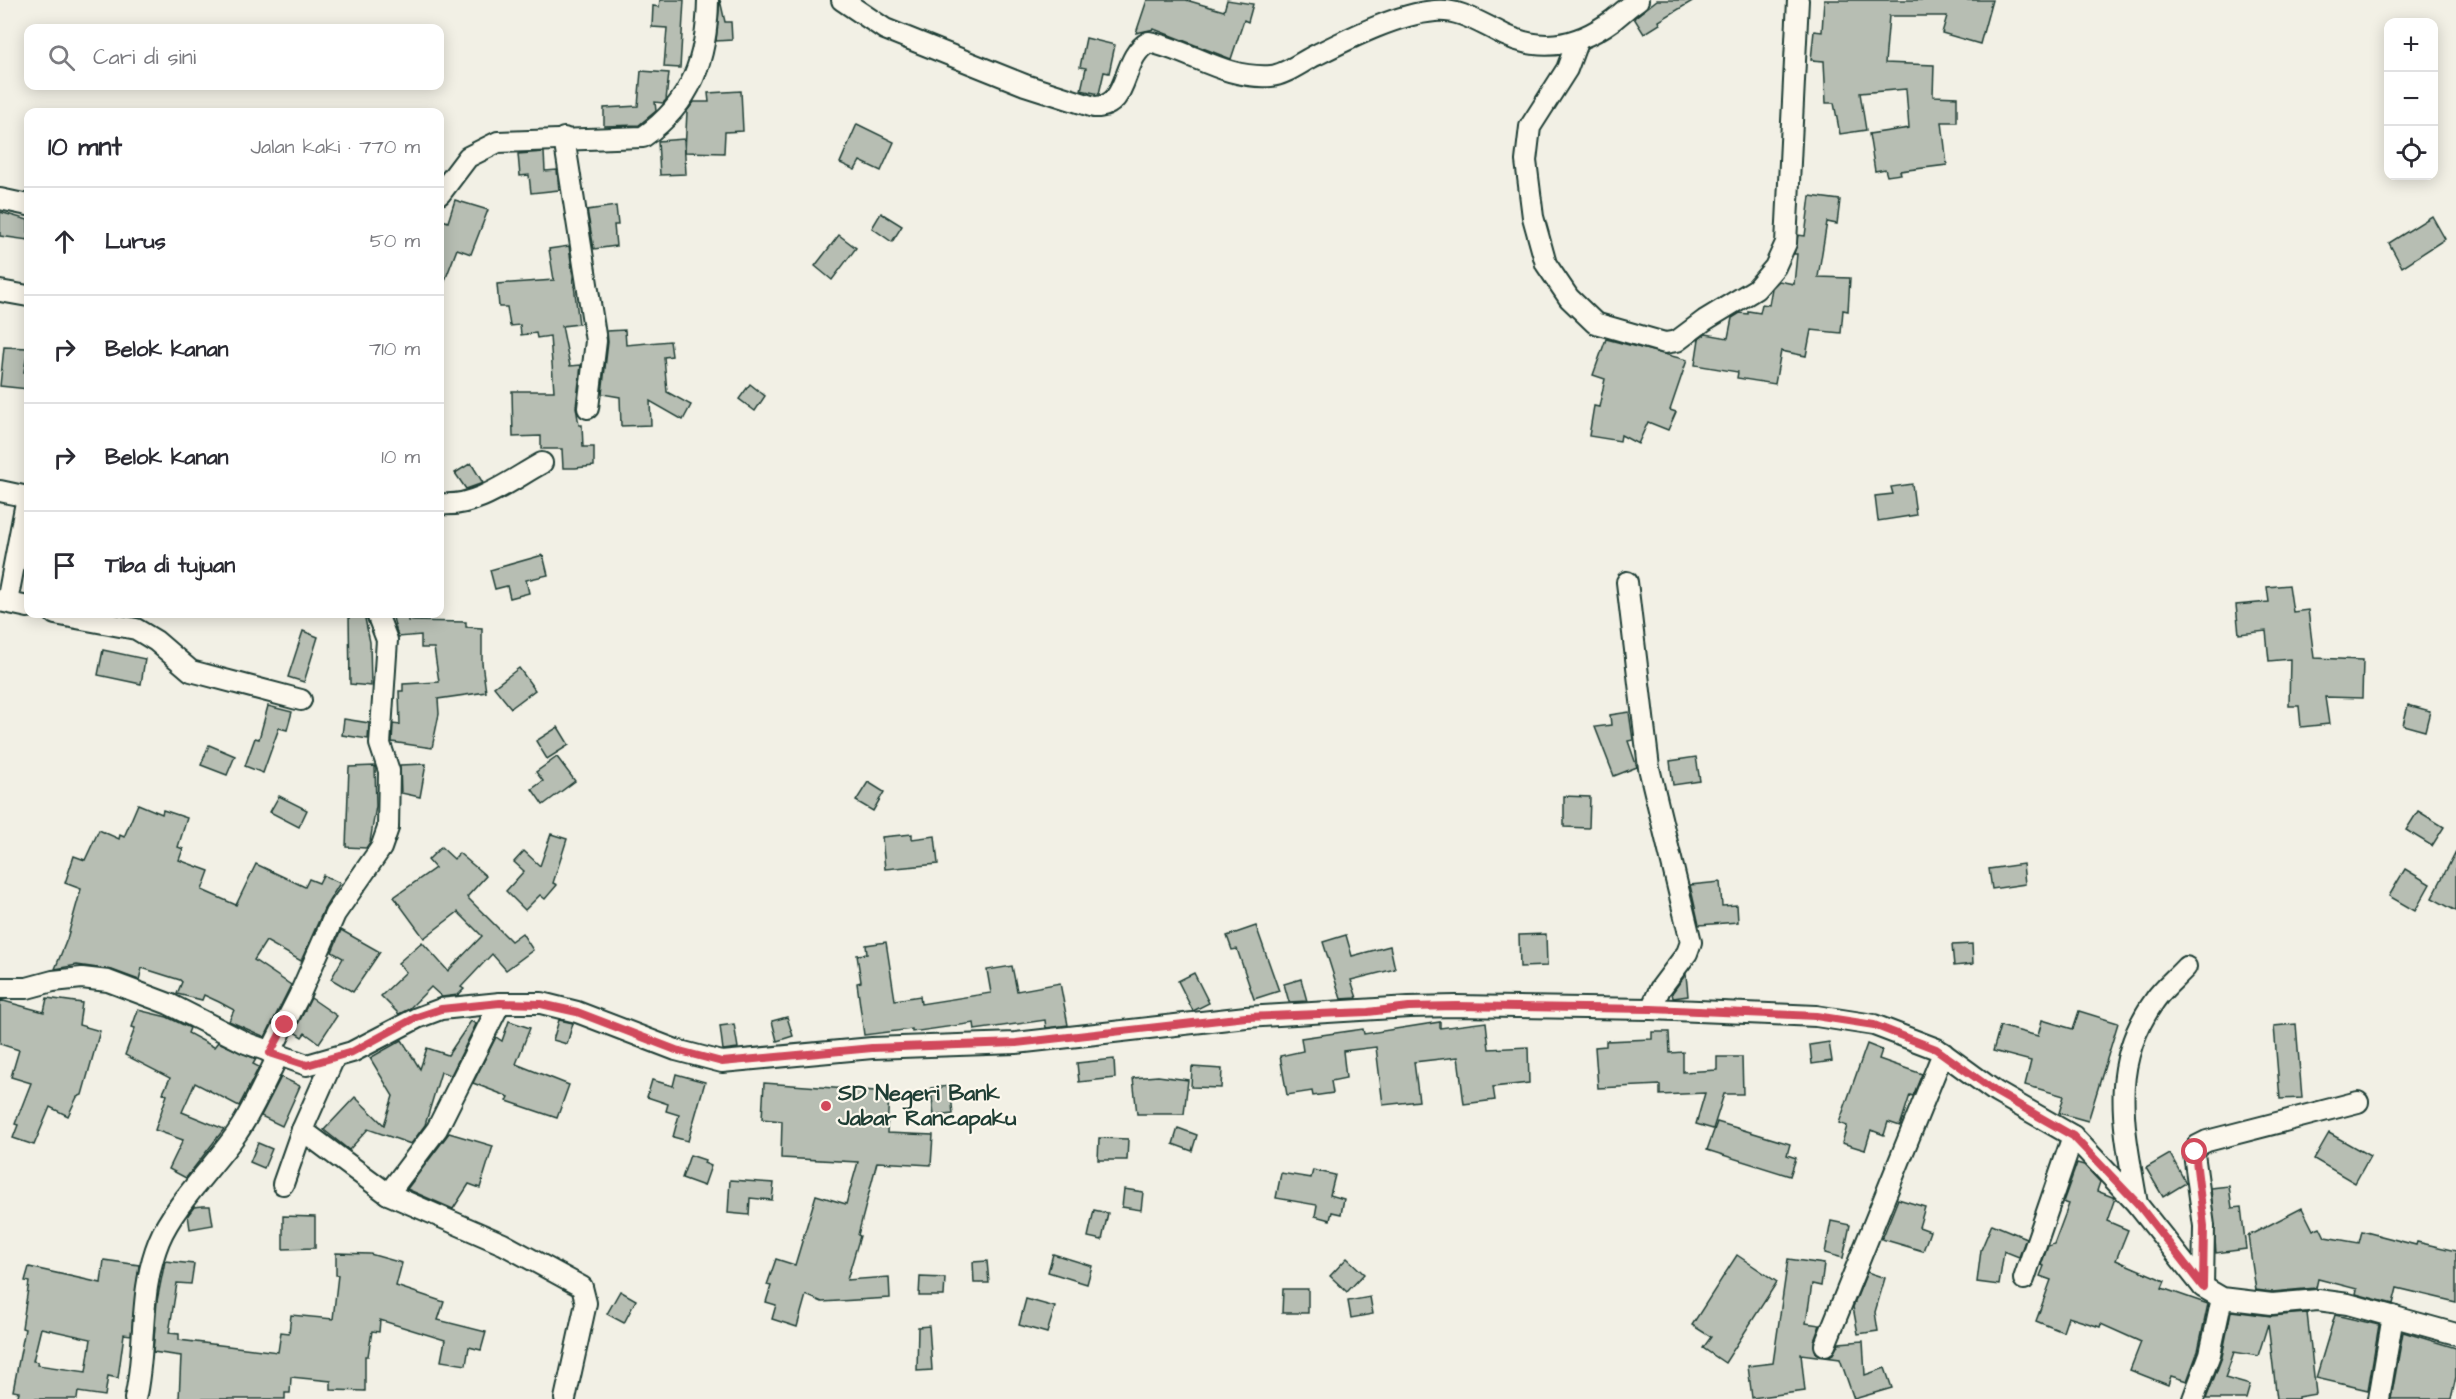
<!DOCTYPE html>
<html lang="id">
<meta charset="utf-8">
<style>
:root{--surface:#fff;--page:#f7f7f7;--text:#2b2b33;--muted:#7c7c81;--line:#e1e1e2}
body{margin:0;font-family:"Architects Daughter",sans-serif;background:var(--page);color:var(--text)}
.controls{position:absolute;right:18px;top:18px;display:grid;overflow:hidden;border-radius:12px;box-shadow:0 3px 15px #0003}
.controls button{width:54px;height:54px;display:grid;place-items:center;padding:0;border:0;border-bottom:2px solid var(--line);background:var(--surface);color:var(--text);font:30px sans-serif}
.stop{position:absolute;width:18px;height:18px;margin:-14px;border:4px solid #d1495b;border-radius:50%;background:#fff}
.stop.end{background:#d1495b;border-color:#fff;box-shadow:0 2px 6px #0008}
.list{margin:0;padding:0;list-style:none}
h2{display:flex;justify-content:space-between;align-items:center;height:78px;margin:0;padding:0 24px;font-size:26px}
h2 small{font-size:20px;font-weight:400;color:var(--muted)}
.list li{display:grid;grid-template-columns:39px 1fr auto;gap:18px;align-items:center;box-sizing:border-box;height:108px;padding:0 24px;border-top:2px solid var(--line)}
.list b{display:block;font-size:22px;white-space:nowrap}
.list em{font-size:20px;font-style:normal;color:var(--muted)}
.icon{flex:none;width:33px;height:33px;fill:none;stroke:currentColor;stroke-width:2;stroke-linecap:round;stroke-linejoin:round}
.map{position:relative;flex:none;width:2456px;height:1399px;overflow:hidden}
.search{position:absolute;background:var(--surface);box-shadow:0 3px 15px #0003;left:24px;top:24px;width:420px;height:66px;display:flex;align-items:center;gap:15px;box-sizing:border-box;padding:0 21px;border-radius:12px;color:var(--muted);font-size:22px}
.panel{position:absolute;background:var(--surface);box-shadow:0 3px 15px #0003;left:24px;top:108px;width:420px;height:510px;border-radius:12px}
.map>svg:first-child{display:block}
</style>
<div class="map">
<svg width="2456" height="1399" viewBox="0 0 2456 1399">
<rect width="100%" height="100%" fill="#f2f0e5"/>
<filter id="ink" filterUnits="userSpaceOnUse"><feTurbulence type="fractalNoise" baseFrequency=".0167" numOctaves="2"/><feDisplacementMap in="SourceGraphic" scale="12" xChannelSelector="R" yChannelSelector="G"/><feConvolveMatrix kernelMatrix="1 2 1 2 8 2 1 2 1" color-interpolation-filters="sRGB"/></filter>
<g filter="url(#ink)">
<g fill="#b7beb3" stroke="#1f3d34" stroke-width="1.5" fill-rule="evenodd">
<polygon points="660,0 684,0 680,68 664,67 667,28 652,27 653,6 659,7"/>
<polygon points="720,0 725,22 731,22 732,40 716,41"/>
<polygon points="1147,0 1186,0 1224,11 1227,0 1253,4 1248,22 1244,20 1231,59 1154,29 1136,33"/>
<polygon points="1657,0 1694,0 1659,21 1660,24 1644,34 1634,18"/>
<polygon points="1824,0 1992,0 1980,44 1942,33 1947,16 1889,16 1885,63 1934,65 1933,96 1957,97 1957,122 1942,122 1947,165 1900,171 1901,174 1887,176 1885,169 1875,171 1869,134 1909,128 1906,89 1860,93 1866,130 1840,134 1834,103 1826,103 1824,61 1811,60 1814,31 1822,32"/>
<polygon points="1086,38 1115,45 1109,73 1104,72 1099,94 1081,90 1086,68 1080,67"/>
<polygon points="641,71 669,73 666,100 663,103 655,102 656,111 639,125 604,126 604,108 638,106"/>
<polygon points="741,91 743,131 725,132 724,153 685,152 687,111 694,102 709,102 708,93"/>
<polygon points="857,124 894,142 881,171 860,161 855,170 840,163"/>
<polygon points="684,139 686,174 660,175 658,141"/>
<polygon points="544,152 545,171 557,170 559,190 531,193 529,175 520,176 518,154"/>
<polygon points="1810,196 1840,200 1837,224 1827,222 1818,277 1850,278 1848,311 1843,310 1841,333 1811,330 1806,356 1781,351 1775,384 1737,378 1738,372 1695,365 1699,339 1706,334 1728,338 1732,318 1740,313 1748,314 1748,311 1760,313 1762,304 1769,305 1772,288 1779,281 1794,284 1797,254 1794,254 1798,235 1805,236"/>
<polygon points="455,200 488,210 471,254 457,249 441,291 440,231 443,220 448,222"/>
<polygon points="616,206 618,225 614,225 616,246 594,249 587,210"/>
<polygon points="0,212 28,220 28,240 0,236"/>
<polygon points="881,213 902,226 892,242 872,228"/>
<polygon points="2432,216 2445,239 2402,267 2389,243"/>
<polygon points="839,235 856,248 832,280 815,266"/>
<polygon points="569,246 579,324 562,326 570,366 581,365 576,407 579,425 582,425 583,447 594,447 594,466 575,468 563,468 562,449 541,449 541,436 513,437 512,391 554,391 550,336 537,338 536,333 521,335 520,325 510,326 507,307 499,307 497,284 554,280 549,249"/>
<polygon points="625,330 626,345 670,341 672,356 664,357 667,392 691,405 683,420 650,401 651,425 621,426 620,397 602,394 608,342 607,331"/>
<polygon points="1606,339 1687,360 1670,410 1676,412 1668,430 1648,422 1638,444 1621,435 1620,441 1589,436 1594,406 1599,407 1605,379 1593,375"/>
<polygon points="4,347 28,348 24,372 28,372 28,389 0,386"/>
<polygon points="750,384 765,396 755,411 739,399"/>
<polygon points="471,463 483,483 466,489 455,473"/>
<polygon points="1912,484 1916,515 1878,521 1875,496 1893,494 1891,487"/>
<polygon points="543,555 548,575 526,580 529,593 510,598 507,586 495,589 490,570"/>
<polygon points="2289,585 2293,612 2308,610 2314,658 2363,660 2362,698 2325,697 2329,724 2301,727 2299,706 2289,706 2290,659 2269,661 2266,631 2239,634 2236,605 2269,602 2267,587"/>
<polygon points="349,614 364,614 370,642 371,686 350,684"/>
<polygon points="392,614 407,614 408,621 466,622 466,627 482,628 482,663 486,692 438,699 439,714 432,748 392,742 393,724 400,725 399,691 403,691 403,684 439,682 434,648 421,648 421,635 398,637"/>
<polygon points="303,631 318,637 304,682 288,677"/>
<polygon points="103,650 145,659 141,684 98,675"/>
<polygon points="519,668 535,690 511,708 494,687"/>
<polygon points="2408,705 2430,711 2425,731 2403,725"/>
<polygon points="268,706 292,712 287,730 279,728 263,773 245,766 255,738 259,739"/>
<polygon points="1629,712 1633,740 1628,741 1637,767 1614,776 1595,727 1611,725 1610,715"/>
<polygon points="344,719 369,723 368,739 342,735"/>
<polygon points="558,727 569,745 547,759 536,741"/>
<polygon points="209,745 235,756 227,775 201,765"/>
<polygon points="557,757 575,781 543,805 532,789 543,781 536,772"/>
<polygon points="1696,757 1700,781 1673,785 1670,761"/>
<polygon points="426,764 420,797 401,793 400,765"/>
<polygon points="375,766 376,806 370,842 366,848 346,847 349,767"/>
<polygon points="868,782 884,792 873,811 856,801"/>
<polygon points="279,796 307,810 299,827 270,812"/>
<polygon points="1564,796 1590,797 1589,828 1564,827"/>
<polygon points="138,804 162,814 163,810 187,818 178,847 183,849 179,860 209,871 202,890 236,905 256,864 305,887 309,879 319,883 323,875 340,883 324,909 301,961 266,941 254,960 291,985 265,1037 229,1021 234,1010 219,1002 204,995 202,1000 177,994 182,982 180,980 142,968 139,980 112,970 77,965 55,969 67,939 81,889 65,883 74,856 85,860 99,830 119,839 120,835 124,837"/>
<polygon points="2418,811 2444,827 2432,846 2406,830"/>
<polygon points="551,834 567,839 553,883 557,885 545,899 540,895 525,910 506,891 524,871 514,862 524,851 540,866"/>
<polygon points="912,834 912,839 935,836 938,864 885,869 882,837"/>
<polygon points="441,847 454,859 459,853 486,876 467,897 511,941 522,933 533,950 506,970 492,954 461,987 464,989 458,995 442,997 431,987 409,1009 399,1014 381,996 406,972 398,963 422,942 448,971 482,936 458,912 424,938 394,897 435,868 428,860"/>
<polygon points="2456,851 2456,911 2432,898"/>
<polygon points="2023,864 2025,884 1992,889 1989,869"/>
<polygon points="2405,869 2430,884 2415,911 2389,896"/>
<polygon points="1720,882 1722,906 1737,905 1738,922 1699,925 1690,885"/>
<polygon points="1256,926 1279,991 1254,999 1237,949 1232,950 1227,936"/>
<polygon points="341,930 380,952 353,992 331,979 343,958 332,952"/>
<polygon points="1546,934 1547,966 1520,967 1519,935"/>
<polygon points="1346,935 1352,956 1390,946 1395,969 1351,980 1357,998 1341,999 1323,942"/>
<polygon points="886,942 895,1000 920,996 921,1004 991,993 987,970 1012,966 1017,991 1060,983 1068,1025 1046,1028 1045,1020 975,1030 974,1023 912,1032 912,1029 864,1035 857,983 861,982 857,955 867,954 866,945"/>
<polygon points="1972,944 1973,964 1954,966 1952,945"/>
<polygon points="1194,973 1209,1003 1193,1011 1178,981"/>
<polygon points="1686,974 1688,996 1673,998 1672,993"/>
<polygon points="1301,979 1307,1001 1289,1002 1284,984"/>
<polygon points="47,998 82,1003 79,1025 100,1031 82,1095 77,1097 68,1116 50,1107 34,1145 13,1138 18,1125 15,1124 31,1083 11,1077 19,1050 0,1044 0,1000 44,1012"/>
<polygon points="311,998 337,1016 319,1043 305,1033 302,1037 294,1032"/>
<polygon points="138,1010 167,1017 190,1028 188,1033 214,1047 218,1042 256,1059 253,1064 259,1067 239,1106 195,1083 182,1112 224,1129 186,1178 169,1169 183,1140 155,1130 167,1095 163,1093 170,1078 125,1055 135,1028 132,1027"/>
<polygon points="2079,1011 2118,1023 2088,1121 2059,1113 2064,1096 2025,1085 2031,1061 1993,1051 2000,1026 2038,1036 2042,1020 2073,1029"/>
<polygon points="787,1017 793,1036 777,1041 772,1021"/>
<polygon points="559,1020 573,1023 567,1044 553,1040"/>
<polygon points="471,1021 476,1024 451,1075 441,1072 425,1125 411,1144 368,1129 349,1150 324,1130 355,1097 384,1125 393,1096 370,1058 402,1040 420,1069 427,1048 448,1055"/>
<polygon points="509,1021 530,1028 516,1064 569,1085 557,1118 507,1101 509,1097 473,1083 496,1037 502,1041"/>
<polygon points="1440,1022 1440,1028 1486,1022 1489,1049 1528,1047 1529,1083 1493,1087 1495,1100 1464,1104 1458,1057 1414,1062 1419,1101 1383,1105 1376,1047 1343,1051 1346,1078 1331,1081 1333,1093 1313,1096 1312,1091 1287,1095 1280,1056 1303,1051 1301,1038 1363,1029 1364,1034"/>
<polygon points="734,1024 738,1048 723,1050 720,1026"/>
<polygon points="2296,1024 2302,1098 2280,1099 2274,1026"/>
<polygon points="1652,1032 1669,1032 1670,1053 1683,1052 1683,1072 1717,1070 1717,1057 1742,1057 1743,1094 1724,1094 1713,1129 1696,1124 1705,1093 1660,1095 1660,1085 1598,1088 1595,1047 1606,1046 1606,1041 1652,1039"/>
<polygon points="1829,1042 1832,1061 1812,1064 1810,1045"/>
<polygon points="1867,1044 1882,1050 1879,1059 1922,1074 1913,1096 1910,1095 1900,1126 1888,1122 1884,1135 1871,1130 1865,1150 1842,1143 1847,1126 1839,1123"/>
<polygon points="1114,1059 1115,1078 1079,1082 1077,1063"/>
<polygon points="1192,1067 1222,1069 1221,1088 1191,1087"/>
<polygon points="676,1074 705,1082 688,1141 673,1137 679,1115 666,1111 668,1104 647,1097 652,1080 673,1086"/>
<polygon points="1158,1076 1188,1080 1184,1114 1137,1114 1133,1078"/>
<polygon points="281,1077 300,1086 282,1126 261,1116"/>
<polygon points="764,1083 889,1092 887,1133 933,1135 931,1165 877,1162 858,1235 860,1236 847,1280 889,1277 890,1298 822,1302 806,1295 797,1327 772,1319 776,1305 766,1302 771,1286 767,1285 776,1259 795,1265 816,1195 846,1204 858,1162 781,1158 782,1121 762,1119"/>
<polygon points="950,1086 953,1114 934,1116 931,1088"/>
<polygon points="1717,1122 1790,1144 1787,1155 1796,1158 1790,1176 1707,1150"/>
<polygon points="1178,1128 1197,1135 1192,1151 1173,1144"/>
<polygon points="449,1133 493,1146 480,1188 469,1184 453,1209 407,1189"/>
<polygon points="2329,1133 2370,1156 2355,1183 2314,1159"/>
<polygon points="1099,1138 1128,1139 1127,1160 1098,1160"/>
<polygon points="258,1143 272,1149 264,1168 250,1162"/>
<polygon points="2170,1154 2186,1183 2163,1197 2146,1168"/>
<polygon points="690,1155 705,1160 704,1163 711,1166 704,1186 682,1178"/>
<polygon points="2077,1163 2084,1165 2100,1182 2097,1191 2115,1198 2107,1221 2128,1230 2116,1260 2165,1281 2162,1288 2208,1304 2198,1351 2187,1381 2171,1376 2168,1385 2130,1370 2141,1342 2101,1324 2100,1327 2068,1317 2063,1332 2036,1321 2051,1280 2040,1276 2044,1266 2041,1265 2048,1246 2054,1244 2069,1204 2063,1202"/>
<polygon points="1313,1170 1335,1175 1330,1195 1344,1199 1341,1214 1332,1212 1330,1220 1315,1216 1317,1205 1276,1198 1281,1173 1311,1178"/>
<polygon points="730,1180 774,1183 772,1200 750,1198 749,1215 728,1213"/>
<polygon points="2229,1186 2232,1208 2241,1207 2246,1249 2216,1253 2211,1188"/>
<polygon points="1124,1189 1143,1192 1141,1210 1122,1207"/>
<polygon points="1898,1199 1925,1207 1919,1227 1930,1231 1923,1251 1882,1239"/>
<polygon points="203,1206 210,1206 213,1225 190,1229 188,1215 194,1207"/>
<polygon points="2302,1208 2313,1230 2320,1227 2325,1237 2359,1243 2362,1231 2416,1245 2417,1242 2456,1251 2456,1302 2397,1288 2393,1304 2356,1294 2357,1289 2318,1279 2316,1288 2272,1292 2256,1290 2248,1236"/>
<polygon points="1094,1210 1108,1213 1102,1240 1088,1237"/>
<polygon points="283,1216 315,1217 315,1248 283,1249"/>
<polygon points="1831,1221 1850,1225 1843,1258 1825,1253"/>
<polygon points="1992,1224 2026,1238 2019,1257 2004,1251 1999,1285 1977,1282 1981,1250"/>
<polygon points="336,1253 370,1254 402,1263 396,1286 444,1302 438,1320 486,1332 481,1350 469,1347 466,1365 441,1361 445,1340 380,1320 379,1332 372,1331 368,1356 365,1356 365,1391 331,1390 331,1381 291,1377 290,1393 285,1393 285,1399 179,1399 181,1356 153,1352 157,1301 165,1261 194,1264 191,1284 177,1283 169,1333 179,1334 179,1340 278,1352 281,1332 289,1333 291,1315 333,1319 338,1275 336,1275"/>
<polygon points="1053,1254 1092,1266 1087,1284 1048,1272"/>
<polygon points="1737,1255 1777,1282 1725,1363 1703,1348 1711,1337 1692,1325"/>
<polygon points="1347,1258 1364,1274 1347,1292 1330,1276"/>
<polygon points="1788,1259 1824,1264 1821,1286 1812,1284 1806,1323 1820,1325 1814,1341 1816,1353 1827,1357 1833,1354 1839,1343 1863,1341 1865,1375 1885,1368 1892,1388 1854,1399 1840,1359 1801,1354 1805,1391 1752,1398 1748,1366 1773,1363"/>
<path d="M 104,1260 L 139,1265 L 131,1335 L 124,1334 L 118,1378 L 108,1376 L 105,1396 L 78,1392 L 77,1399 L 17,1399 L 19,1392 L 13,1391 L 25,1329 L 22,1328 L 29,1282 L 25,1281 L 29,1267 L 101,1283 ZM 41,1328 L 91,1339 L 86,1372 L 37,1365 L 38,1362 L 33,1361 Z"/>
<polygon points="987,1261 989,1283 974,1283 973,1262"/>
<polygon points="1867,1272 1885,1278 1875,1312 1878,1331 1858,1334 1853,1307"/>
<polygon points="920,1277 945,1278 944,1296 919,1296"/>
<polygon points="1283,1289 1308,1289 1308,1313 1282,1313"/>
<polygon points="620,1291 636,1300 624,1323 607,1314"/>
<polygon points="1370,1297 1373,1314 1351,1318 1348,1301"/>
<polygon points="1026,1299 1055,1307 1047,1333 1019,1325"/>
<polygon points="2231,1311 2271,1316 2307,1313 2316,1394 2298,1397 2298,1399 2277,1399 2268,1324 2258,1356 2234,1352 2225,1378 2250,1385 2246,1399 2206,1399 2222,1357"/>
<polygon points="2335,1315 2379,1325 2368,1390 2316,1378"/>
<polygon points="929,1326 932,1370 917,1371 918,1327"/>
<polygon points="2403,1332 2456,1348 2456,1377 2451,1399 2391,1399"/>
</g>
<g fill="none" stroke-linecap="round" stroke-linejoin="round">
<g stroke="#1f3d34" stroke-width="24">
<g id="minor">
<path d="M 842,0 L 885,29 L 1025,85 L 1094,107 C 1131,108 1120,57 1149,42 C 1192,51 1223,79 1271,76 C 1285,75 1303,61 1316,55 C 1350,38 1397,14 1435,11 C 1457,9 1475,20 1495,30 C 1537,54 1575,48 1613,20 C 1622,13 1629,6 1638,0"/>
<polyline points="1577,42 1567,69 1530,127 1526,161 1533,217 1546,264 1569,298 1595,323 1665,343 1677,341 1705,320 1756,289 1775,267 1786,243 1798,0"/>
<polyline points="564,138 596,341 588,408"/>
<path d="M 440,194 L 468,157 L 498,142 L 643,137 C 692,103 707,58 708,0"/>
<polyline points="0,199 28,205"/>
<polyline points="0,291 28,296"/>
<polyline points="0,491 28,497"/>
<path d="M 440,504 C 476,508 511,480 542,463"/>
<polyline points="1627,582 1649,768 1691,942 1687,953 1660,989 1651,1009"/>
<polyline points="0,601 28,607"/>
<polyline points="7,602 27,497"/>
<polyline points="55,614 136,629 156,641 191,671 301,700"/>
<polyline points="0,988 27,988 53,981 82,978 108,981 169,1004 246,1043 307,1065 352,1052 417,1018 441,1009 500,1003 541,1003 577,1012 676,1050 722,1062 872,1048 1016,1043 1246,1017 1409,1007 1456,1006 1651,1009 1816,1016 1874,1025 1937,1049 1996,1092 2073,1136 2137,1204 2203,1287 2222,1298 2272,1304 2318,1300 2348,1304 2456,1334"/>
<polyline points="270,1053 299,996 335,914 381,848 388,828 389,771 380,744 387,640 377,614"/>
<polyline points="302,1130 388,1194 503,1244 582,1287 586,1303 565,1399"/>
<polyline points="283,1184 302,1130 334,1058"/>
<polyline points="388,1194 437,1129 500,1003"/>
<path d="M 2137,1204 C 2125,1130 2107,1067 2155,1000 C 2163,988 2176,978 2186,967"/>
<polyline points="2024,1279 2073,1136"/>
<polyline points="2203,1287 2204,1226 2194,1154 2197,1146 2207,1141 2358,1102"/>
<polyline points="1825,1345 1943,1053"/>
<path d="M 135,1399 C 147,1347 138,1293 159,1241 C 173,1206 215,1165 237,1133 C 253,1110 265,1081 278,1056"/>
<polyline points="2193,1399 2210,1354 2222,1298"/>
<polyline points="2379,1399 2393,1316"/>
</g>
</g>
<use href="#minor" stroke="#fbf7ec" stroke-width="20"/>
</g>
</g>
<g fill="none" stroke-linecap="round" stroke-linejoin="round" filter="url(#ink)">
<polyline stroke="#d1495b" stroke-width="8" points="285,1025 270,1053 307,1065 352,1052 417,1017 441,1009 500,1003 541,1004 577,1012 676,1050 722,1062 872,1048 1016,1043 1246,1017 1368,1012 1409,1007 1456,1006 1651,1009 1816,1016 1874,1025 1936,1049 1996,1092 2073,1136 2138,1204 2203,1287 2204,1226 2195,1152"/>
</g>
<circle fill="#d1495b" stroke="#fbf7ec" stroke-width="2" cx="826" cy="1106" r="6"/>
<g text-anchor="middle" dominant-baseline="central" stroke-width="4.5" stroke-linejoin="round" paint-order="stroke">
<g font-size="22" font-weight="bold" fill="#1f3d34" stroke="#fbf7ec" text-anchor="start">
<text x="838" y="1093">SD Negeri Bank<tspan x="838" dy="25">Jabar Rancapaku</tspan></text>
</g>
</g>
</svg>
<div class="controls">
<button>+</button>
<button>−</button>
<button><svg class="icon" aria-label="locate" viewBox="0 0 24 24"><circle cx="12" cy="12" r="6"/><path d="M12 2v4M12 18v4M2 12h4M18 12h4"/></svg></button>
</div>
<div class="stop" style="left:2195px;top:1152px"></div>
<div class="stop end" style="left:285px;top:1025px"></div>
<div class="search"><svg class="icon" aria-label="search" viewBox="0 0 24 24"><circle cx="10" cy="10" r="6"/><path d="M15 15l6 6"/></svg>Cari di sini</div>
<section class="panel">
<h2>10 mnt<small>Jalan kaki · 770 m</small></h2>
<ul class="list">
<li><svg class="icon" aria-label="ahead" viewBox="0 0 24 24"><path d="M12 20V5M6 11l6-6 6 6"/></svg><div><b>Lurus</b></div><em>50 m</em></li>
<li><svg class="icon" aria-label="right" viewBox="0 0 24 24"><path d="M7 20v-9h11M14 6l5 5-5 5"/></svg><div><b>Belok kanan</b></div><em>710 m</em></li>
<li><svg class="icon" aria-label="right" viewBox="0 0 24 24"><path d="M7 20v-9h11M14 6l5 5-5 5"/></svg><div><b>Belok kanan</b></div><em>10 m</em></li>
<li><svg class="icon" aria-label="arrive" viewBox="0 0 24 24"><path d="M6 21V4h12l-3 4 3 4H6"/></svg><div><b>Tiba di tujuan</b></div></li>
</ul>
</section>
</div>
